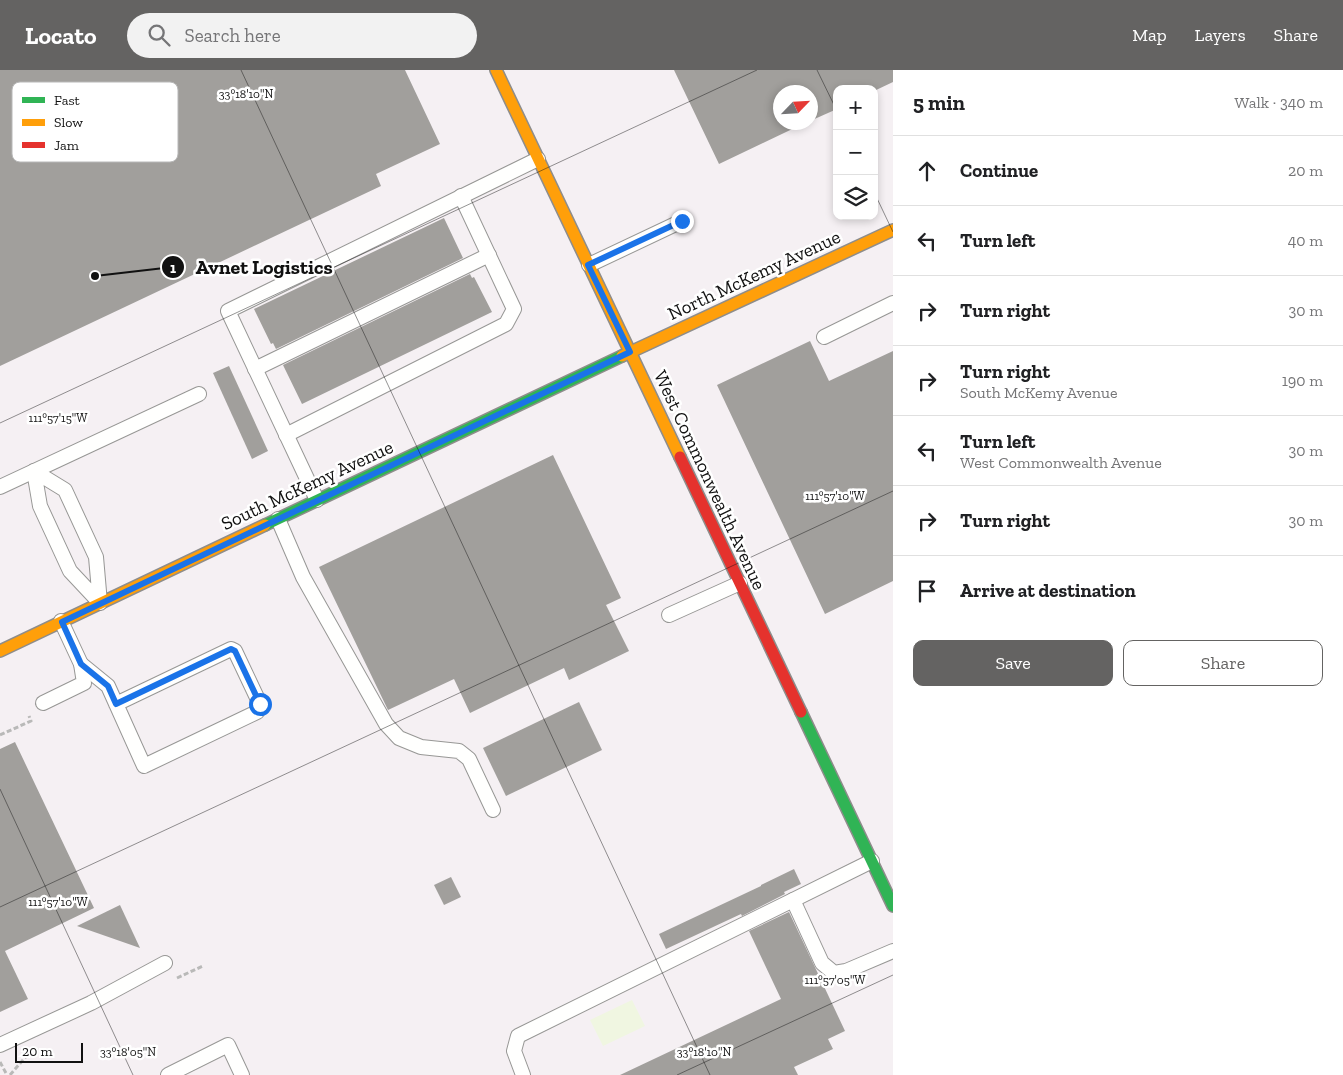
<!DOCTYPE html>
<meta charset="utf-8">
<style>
:root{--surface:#fff;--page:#f2f2f2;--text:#202124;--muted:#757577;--line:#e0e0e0;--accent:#646362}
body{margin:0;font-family:"Zilla Slab",serif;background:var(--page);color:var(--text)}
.controls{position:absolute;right:15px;top:15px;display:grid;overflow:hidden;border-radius:10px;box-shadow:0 2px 8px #0003}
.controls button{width:45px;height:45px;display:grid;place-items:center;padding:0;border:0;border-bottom:1px solid var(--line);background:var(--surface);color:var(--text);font:25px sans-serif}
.compass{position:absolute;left:773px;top:15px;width:45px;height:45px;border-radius:50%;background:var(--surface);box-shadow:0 2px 8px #0003;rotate:65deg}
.scale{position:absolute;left:15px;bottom:12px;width:68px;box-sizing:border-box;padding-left:5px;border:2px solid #111;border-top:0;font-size:14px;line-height:18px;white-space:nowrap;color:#111;-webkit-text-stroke:4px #fff;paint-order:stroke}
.stop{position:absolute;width:15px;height:15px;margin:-11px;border:4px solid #1a73e8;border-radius:50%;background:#fff}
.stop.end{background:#1a73e8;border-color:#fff;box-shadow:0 1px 5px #0008}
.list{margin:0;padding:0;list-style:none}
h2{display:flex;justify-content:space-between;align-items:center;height:65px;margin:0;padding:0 20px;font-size:21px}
h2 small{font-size:16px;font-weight:400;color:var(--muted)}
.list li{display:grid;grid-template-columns:32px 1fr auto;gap:15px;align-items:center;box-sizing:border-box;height:70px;padding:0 20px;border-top:1px solid var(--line)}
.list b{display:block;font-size:19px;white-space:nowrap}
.list p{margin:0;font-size:16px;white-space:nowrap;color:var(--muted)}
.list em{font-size:16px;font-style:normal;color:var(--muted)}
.actions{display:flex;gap:10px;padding:15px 20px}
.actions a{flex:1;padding:11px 0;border:1px solid var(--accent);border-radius:10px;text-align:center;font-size:18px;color:var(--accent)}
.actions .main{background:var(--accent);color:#fff}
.icon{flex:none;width:28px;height:28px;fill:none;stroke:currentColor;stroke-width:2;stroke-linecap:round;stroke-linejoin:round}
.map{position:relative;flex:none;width:893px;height:1005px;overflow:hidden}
header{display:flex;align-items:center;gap:30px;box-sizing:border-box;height:70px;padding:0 25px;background:var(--accent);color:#fff}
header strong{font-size:24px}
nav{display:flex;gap:28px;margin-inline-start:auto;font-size:18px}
.search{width:350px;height:45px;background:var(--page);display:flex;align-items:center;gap:12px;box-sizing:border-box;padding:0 18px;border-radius:28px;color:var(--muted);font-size:19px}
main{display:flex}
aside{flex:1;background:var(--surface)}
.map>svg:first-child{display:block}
</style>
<header>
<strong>Locato</strong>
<div class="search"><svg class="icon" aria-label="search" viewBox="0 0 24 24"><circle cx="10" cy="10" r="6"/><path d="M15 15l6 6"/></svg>Search here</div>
<nav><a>Map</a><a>Layers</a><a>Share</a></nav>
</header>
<main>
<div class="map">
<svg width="893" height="1005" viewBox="0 0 893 1005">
<rect width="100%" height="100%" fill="#fdfcf7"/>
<path fill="#f5f0f3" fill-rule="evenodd" d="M 0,0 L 893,0 L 893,1005 L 0,1005 ZM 837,19 L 874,19 L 874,146 L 837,146 ZM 781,22 L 811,22 L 811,52 L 781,52 Z"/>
<polygon fill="#f0f6e1" points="632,930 645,956 603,976 590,950"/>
<g fill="#a19f9c">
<polygon points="0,0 405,0 440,74 376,104 381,116 0,296"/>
<polygon points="674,0 893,0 893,12 874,21 874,19 837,19 837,39 810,51 810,22 780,22 780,52 807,52 719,94"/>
<polygon points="444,148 463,188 276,279 273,273 271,274 254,239"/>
<polygon points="470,204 472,208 474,207 492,242 302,334 283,295"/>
<polygon points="810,271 829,311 893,281 893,511 825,544 717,315"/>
<polygon points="229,296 268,381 252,389 213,303"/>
<polygon points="553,385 621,528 606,535 629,581 569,610 564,598 470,643 454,609 388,640 319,497"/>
<polygon points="579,632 602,680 506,726 483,678"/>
<polygon points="15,672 94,838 5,881 28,929 0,942 0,679"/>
<polygon points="794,799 801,814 784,822 785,824 742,846 741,844 666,879 659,864 761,816 761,815"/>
<polygon points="451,807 461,827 444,835 434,815"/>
<polygon points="120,835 140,878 77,856"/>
<polygon points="789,842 845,961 828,969 833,979 794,997 798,1005 620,1005 781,929 749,861"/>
</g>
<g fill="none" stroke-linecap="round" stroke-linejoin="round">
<g stroke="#979795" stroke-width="16">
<g id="lane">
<polyline points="589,195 682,151"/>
<polyline points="824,267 893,233"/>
<polyline points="255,299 489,185"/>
<polyline points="286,365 506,254 514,239 461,126"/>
<polygon points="34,401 65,420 96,487 100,533 70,501 40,436"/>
<polyline points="0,417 199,324"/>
<polyline points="317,430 228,241 538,89"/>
<polyline points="278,449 303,507 386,654 399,668 421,677 459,681 469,689 493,740"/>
<polyline points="669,545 740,513"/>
<polyline points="81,594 108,616 144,696 257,642 259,639 260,634 235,581 231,579 116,634"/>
<polyline points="43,633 84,613 81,594 61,551"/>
<polyline points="793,830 822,893 834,903 846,901 893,881"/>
<polyline points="0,975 91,933 165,893"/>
<polyline points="168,1005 228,975 242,1005"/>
<polyline points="523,1005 514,981 518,966 872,791"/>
</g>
</g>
<g stroke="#8e8d8b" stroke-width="14">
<g id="fast">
<polyline points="265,455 622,286"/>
<polyline points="801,642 893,836"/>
</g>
</g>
<g stroke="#8e8d8b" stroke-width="14">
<g id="slow">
<polyline points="496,0 680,387"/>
<polyline points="622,286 893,160"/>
<polyline points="0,581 265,455"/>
</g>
</g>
<g stroke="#8e8d8b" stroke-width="14">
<polyline id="jam" points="680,387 801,642"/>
</g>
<g stroke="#b9b9b8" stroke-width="3" stroke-dasharray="5 2.5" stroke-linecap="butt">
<polyline points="0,665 31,651 29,646"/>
<polyline points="177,908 203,896"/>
<polyline points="0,992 7,1005"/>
<polyline points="10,1005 29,983"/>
</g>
<use href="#lane" stroke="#fffffe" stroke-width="14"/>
<use href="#fast" stroke="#30b455" stroke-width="11"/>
<use href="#slow" stroke="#ff9f0a" stroke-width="11"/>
<use href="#jam" stroke="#e5322d" stroke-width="11"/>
</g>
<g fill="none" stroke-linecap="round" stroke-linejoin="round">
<polyline stroke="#1a73e8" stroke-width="6" points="260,634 235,581 231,579 116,634 108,616 81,594 62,552 630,282 588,195 682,151"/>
</g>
<path fill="none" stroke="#111" stroke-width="1" stroke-opacity="0.45" d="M 241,0 L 710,1005M 817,0 L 837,41M 874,122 L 893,162M 0,353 L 757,0M 0,719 L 133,1005M 0,837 L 893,421M 677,1005 L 893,905"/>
<g text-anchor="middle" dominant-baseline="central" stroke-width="5" stroke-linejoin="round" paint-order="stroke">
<g font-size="19" fill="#111" stroke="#fff">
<text transform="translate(754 205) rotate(-25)">North McKemy Avenue</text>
<text transform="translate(710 410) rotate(65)">West Commonwealth Avenue</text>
<text transform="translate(307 415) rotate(-25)">South McKemy Avenue</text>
</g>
</g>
<rect x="12" y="12" width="166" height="80" rx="8" fill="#fff" stroke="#b8b8b8" stroke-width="1"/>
<rect x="22" y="27" width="23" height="6" fill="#30b455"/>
<rect x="22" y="49" width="23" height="7" fill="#ff9f0a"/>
<rect x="22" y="72" width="23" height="6" fill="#e5322d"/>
<g font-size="14" fill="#111">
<text x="54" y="35">Fast</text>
<text x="54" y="57">Slow</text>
<text x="54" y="80">Jam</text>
</g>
<g font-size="12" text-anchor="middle" fill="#111" stroke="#fff" stroke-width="5" stroke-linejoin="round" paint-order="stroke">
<text x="246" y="28">33°18'10"N</text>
<text x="58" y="352">111°57'15"W</text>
<text x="835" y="430">111°57'10"W</text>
<text x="58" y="836">111°57'10"W</text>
<text x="835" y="914">111°57'05"W</text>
<text x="704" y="986">33°18'10"N</text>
<text x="128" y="986">33°18'05"N</text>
</g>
<path fill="none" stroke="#111" stroke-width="2" d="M95 206L173 197"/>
<g fill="#111" stroke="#fff" stroke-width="2">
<circle cx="95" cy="206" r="5"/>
<circle cx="173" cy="197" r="12"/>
</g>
<g font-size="15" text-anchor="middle" font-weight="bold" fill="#fff">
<text x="173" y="203">1</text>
</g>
<g font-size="20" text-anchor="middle" font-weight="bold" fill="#111" stroke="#fff" stroke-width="5" stroke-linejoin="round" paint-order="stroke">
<text x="264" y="204">Avnet Logistics</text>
</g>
</svg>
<div class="controls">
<button>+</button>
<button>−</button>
<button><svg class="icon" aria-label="layers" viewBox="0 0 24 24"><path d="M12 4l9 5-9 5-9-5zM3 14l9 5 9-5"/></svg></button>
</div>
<svg class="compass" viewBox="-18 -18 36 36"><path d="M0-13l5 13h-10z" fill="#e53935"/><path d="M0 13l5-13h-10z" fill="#757577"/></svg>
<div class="scale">20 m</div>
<div class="stop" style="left:260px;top:634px"></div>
<div class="stop end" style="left:682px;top:151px"></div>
</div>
<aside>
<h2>5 min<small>Walk · 340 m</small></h2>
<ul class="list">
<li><svg class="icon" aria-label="ahead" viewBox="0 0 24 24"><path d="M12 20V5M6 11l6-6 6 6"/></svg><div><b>Continue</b></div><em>20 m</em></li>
<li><svg class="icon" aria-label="left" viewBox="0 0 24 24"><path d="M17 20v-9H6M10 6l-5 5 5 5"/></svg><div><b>Turn left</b></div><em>40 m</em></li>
<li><svg class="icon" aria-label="right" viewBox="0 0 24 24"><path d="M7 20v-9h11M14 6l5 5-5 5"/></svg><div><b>Turn right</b></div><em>30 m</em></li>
<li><svg class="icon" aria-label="right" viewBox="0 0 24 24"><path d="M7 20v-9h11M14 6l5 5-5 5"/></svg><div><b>Turn right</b><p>South McKemy Avenue</p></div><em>190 m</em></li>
<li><svg class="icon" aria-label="left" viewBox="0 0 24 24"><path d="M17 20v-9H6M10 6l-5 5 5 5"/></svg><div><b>Turn left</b><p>West Commonwealth Avenue</p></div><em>30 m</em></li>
<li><svg class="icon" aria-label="right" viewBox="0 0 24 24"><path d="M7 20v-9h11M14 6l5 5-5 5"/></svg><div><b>Turn right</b></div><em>30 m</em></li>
<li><svg class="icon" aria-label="arrive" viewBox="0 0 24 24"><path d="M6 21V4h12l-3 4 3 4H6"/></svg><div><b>Arrive at destination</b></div></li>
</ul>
<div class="actions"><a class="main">Save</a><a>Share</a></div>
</aside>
</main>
